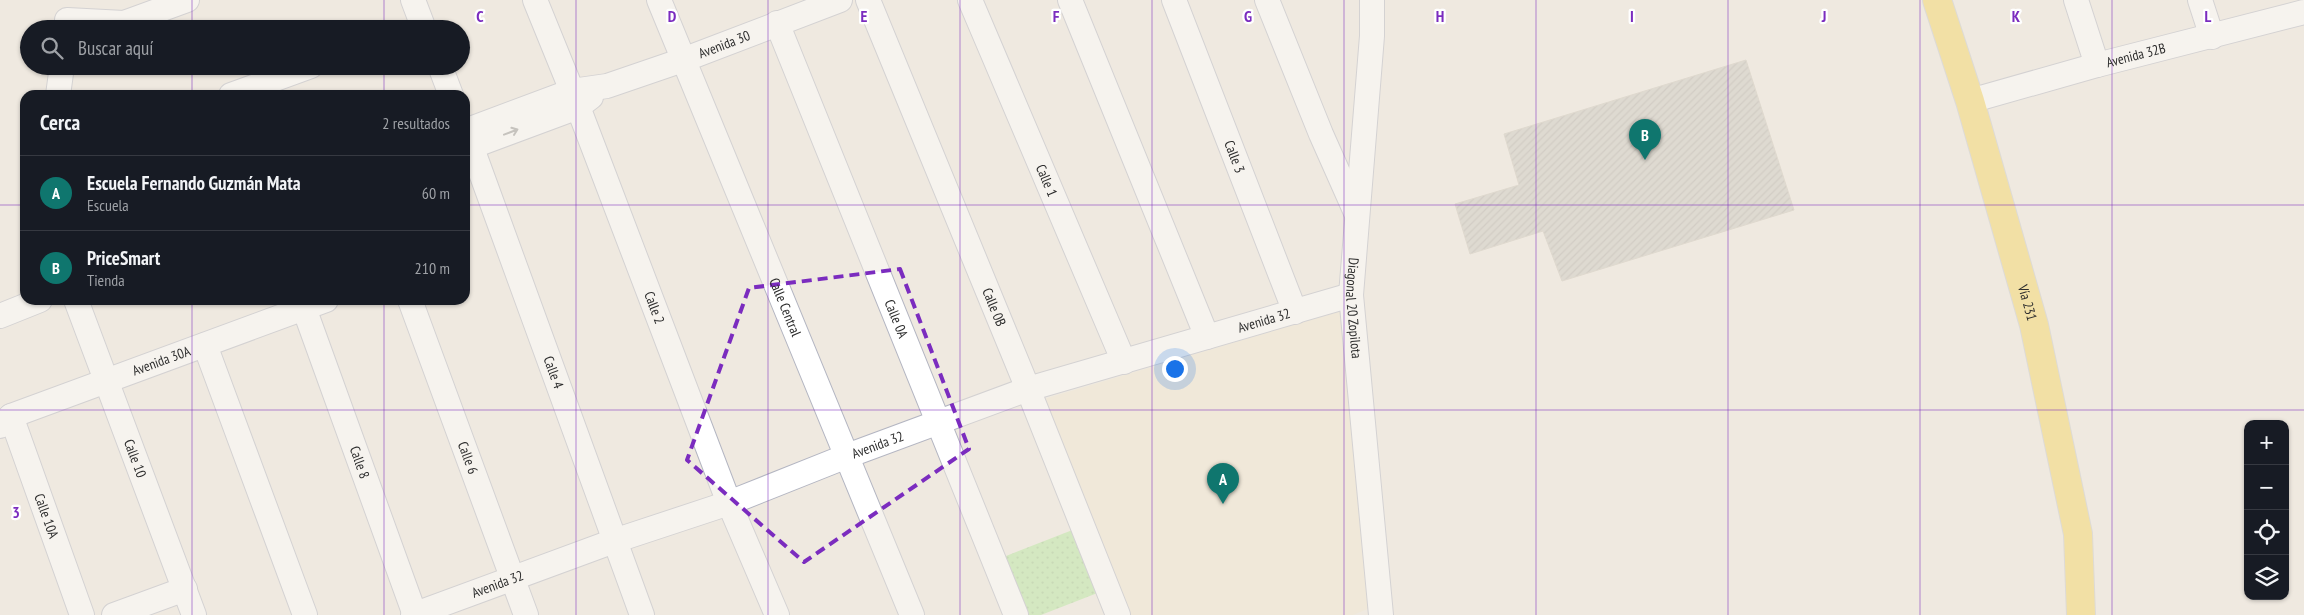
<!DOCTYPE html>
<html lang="es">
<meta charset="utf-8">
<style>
:root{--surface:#171b24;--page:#20242c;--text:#f1f3f6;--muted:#9ea1a6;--line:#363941;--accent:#0f766e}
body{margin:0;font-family:"PT Sans Narrow",sans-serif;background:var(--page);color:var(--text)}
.controls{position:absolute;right:15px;bottom:15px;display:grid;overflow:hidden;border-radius:10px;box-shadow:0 1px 4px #0004}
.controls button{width:45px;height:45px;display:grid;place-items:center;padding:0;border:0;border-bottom:1px solid var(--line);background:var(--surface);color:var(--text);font:25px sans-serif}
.you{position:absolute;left:1174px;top:368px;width:18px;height:18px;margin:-12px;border:4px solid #fff;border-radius:50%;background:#1a73e8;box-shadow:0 0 0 8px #1a73e833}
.badge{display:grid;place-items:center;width:32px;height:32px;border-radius:50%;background:var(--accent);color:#fff;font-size:16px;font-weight:700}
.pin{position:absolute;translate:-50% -41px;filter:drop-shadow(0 1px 2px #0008)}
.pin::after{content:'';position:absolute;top:26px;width:18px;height:15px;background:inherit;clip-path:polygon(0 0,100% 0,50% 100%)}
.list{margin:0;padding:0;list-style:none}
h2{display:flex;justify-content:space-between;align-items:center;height:65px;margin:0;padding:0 20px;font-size:21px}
h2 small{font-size:16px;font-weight:400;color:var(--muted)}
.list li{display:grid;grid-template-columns:32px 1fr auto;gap:15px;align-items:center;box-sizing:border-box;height:75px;padding:0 20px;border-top:1px solid var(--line)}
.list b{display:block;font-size:19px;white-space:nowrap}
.list p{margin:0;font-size:16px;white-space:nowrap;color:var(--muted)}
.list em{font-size:16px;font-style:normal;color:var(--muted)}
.icon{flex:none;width:28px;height:28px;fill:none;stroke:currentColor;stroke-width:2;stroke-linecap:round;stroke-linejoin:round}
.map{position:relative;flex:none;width:2304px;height:615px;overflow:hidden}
.search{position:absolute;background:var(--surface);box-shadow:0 1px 4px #0004;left:20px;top:20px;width:450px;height:55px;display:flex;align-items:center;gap:12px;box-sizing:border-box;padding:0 18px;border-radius:28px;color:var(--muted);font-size:19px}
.panel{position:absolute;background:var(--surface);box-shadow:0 1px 4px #0004;left:20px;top:90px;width:450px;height:215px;border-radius:15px}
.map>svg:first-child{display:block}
</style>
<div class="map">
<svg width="2304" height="615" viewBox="0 0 2304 615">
<defs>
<pattern id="green-dots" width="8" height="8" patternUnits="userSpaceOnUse" patternTransform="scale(1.25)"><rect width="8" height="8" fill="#b4e79b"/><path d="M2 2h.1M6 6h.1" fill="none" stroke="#9bc686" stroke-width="1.8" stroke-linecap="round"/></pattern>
<pattern id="building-hatch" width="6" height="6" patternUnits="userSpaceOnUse" patternTransform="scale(1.25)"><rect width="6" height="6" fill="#cbc7be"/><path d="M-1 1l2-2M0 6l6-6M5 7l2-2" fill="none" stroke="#afaba4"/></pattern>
</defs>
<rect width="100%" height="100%" fill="#efe9e0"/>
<polygon fill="#f1e7d0" points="1340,311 1370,608 1353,615 1131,615 1044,399"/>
<polygon fill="url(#green-dots)" points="1075,529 1100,592 1041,615 1023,615 1001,558"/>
<polygon fill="url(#building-hatch)" stroke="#ccc5b9" points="1746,60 1794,210 1562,281 1543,231 1470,254 1455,204 1519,185 1504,134"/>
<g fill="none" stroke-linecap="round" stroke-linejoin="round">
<g stroke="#b4b6c2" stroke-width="26">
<g id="minor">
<polyline points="413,0 424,29"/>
<path id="s1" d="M 535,0 L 572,91 L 729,503 L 777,615"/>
<path id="s2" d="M 659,0 L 912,615"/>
<path id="s3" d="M 868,0 L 1028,389 L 1118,615"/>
<path id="s4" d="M 970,0 L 1124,362"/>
<polyline points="1070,0 1207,337"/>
<path id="s5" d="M 1174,0 L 1295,312"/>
<polyline points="1267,0 1321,134 1357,215"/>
<path id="s6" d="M 1372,0 L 1372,36 L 1351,295 L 1381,615"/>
<polyline points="2076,0 2097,65"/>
<polyline points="2200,0 2212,37"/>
<polyline points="67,20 124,23 187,0"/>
<path id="s7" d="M 777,23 L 1016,615"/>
<polyline points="440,66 451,95"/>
<polyline points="58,95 62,66"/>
<polyline points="231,95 311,66"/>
<path id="s8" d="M 1970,101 L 2097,65 L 2304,12"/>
<path id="s9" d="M 465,129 L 642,615"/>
<path id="s10" d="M 465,131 L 572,91 L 607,86 L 683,60 L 840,0"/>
<polyline points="465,149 578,107 591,97"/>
<path id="s11" d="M 76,300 L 194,615"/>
<path id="s12" d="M 410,300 L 526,615"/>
<path id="s13" d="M 304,308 L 415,615"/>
<polyline points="0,316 40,300"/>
<polyline points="205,345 305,615"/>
<path id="s14" d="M 11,416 L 82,615"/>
<path id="s15" d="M 0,426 L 11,416 L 326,300"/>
<polyline points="114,615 185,589"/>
<path id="s16" d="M 413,615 L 614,541 L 729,503 L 847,456 L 1028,389 L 1351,295"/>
</g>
</g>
<g stroke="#c9c9c9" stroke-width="30">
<g id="major">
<path id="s17" d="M 1937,0 L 1970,101 L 2034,325 L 2078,534 L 2081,615"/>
</g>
</g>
<use href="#minor" stroke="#fff" stroke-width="24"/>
<use href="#major" stroke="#f7d65e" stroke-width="28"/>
</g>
<defs><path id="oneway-shaft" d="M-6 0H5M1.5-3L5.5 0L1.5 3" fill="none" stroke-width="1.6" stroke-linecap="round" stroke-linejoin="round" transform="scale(1.25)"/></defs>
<use stroke="#969696" href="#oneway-shaft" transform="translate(511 132) rotate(-21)"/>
<path d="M0 0H2304V615H0ZM 900,269 L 969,449 L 804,562 L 687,460 L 749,288 Z" fill="#efe9e0" fill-opacity=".55" fill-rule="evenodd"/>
<path fill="none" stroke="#7b2cbf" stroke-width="4" stroke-dasharray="10 6" stroke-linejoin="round" d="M 900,269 L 969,449 L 804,562 L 687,460 L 749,288 Z"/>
<path fill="none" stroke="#7b2cbf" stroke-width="1" stroke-opacity="0.55" d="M 192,0 L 192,29M 384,0 L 384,29M 576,0 L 576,615M 768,0 L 768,615M 960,0 L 960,615M 1152,0 L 1152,615M 1344,0 L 1344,615M 1536,0 L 1536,615M 1728,0 L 1728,615M 1920,0 L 1920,615M 2112,0 L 2112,615M 192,66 L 192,95M 384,66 L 384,95M 0,205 L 25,205M 465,205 L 2304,205M 192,300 L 192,615M 384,300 L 384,615M 0,410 L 2304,410"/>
<g text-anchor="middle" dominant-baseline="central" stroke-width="4.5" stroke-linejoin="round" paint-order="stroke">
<g font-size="14" fill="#2e2e2e" stroke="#fff">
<text stroke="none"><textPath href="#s10" startOffset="274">Avenida 30</textPath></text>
<text stroke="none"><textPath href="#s8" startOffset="172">Avenida 32B</textPath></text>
<text stroke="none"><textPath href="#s5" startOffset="168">Calle 3</textPath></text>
<text stroke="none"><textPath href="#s4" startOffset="196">Calle 1</textPath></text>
<text stroke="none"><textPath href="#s17" startOffset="316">Vía 231</textPath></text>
<text stroke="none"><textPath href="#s2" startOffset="332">Calle Central</textPath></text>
<text stroke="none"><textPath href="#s3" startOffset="332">Calle 0B</textPath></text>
<text stroke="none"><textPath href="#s1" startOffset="330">Calle 2</textPath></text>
<text stroke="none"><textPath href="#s6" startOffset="309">Diagonal 20 Zopilota</textPath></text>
<text stroke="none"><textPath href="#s7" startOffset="319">Calle 0A</textPath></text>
<text stroke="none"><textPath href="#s16" startOffset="901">Avenida 32</textPath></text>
<text stroke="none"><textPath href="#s15" startOffset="175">Avenida 30A</textPath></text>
<text stroke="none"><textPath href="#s9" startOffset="259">Calle 4</textPath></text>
<text stroke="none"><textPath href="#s16" startOffset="495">Avenida 32</textPath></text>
<text stroke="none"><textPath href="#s12" startOffset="168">Calle 6</textPath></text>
<text stroke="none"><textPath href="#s11" startOffset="169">Calle 10</textPath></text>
<text stroke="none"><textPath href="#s13" startOffset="164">Calle 8</textPath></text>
<text stroke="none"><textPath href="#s14" startOffset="106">Calle 10A</textPath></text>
<text stroke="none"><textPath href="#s16" startOffset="90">Avenida 32</textPath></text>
</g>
</g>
<g font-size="16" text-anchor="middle" font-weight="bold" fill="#7b2cbf" stroke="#fff" stroke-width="4.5" stroke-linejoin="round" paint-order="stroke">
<text x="480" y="22">C</text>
<text x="672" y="22">D</text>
<text x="864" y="22">E</text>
<text x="1056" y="22">F</text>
<text x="1248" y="22">G</text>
<text x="1440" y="22">H</text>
<text x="1632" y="22">I</text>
<text x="1824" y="22">J</text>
<text x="2016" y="22">K</text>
<text x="2208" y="22">L</text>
<text x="16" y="518">3</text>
</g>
</svg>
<div class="controls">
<button>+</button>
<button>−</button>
<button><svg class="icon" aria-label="locate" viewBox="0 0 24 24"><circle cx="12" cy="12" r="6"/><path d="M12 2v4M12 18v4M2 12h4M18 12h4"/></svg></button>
<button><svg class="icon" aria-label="layers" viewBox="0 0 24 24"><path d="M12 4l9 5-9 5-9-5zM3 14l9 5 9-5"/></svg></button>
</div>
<div class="you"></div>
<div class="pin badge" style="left:1223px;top:504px">A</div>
<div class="pin badge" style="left:1645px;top:160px">B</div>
<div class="search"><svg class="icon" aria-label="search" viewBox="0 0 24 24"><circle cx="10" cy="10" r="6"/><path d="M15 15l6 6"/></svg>Buscar aquí</div>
<section class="panel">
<h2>Cerca<small>2 resultados</small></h2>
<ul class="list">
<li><span class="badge">A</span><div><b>Escuela Fernando Guzmán Mata</b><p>Escuela</p></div><em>60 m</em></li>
<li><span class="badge">B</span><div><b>PriceSmart</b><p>Tienda</p></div><em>210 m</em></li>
</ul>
</section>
</div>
